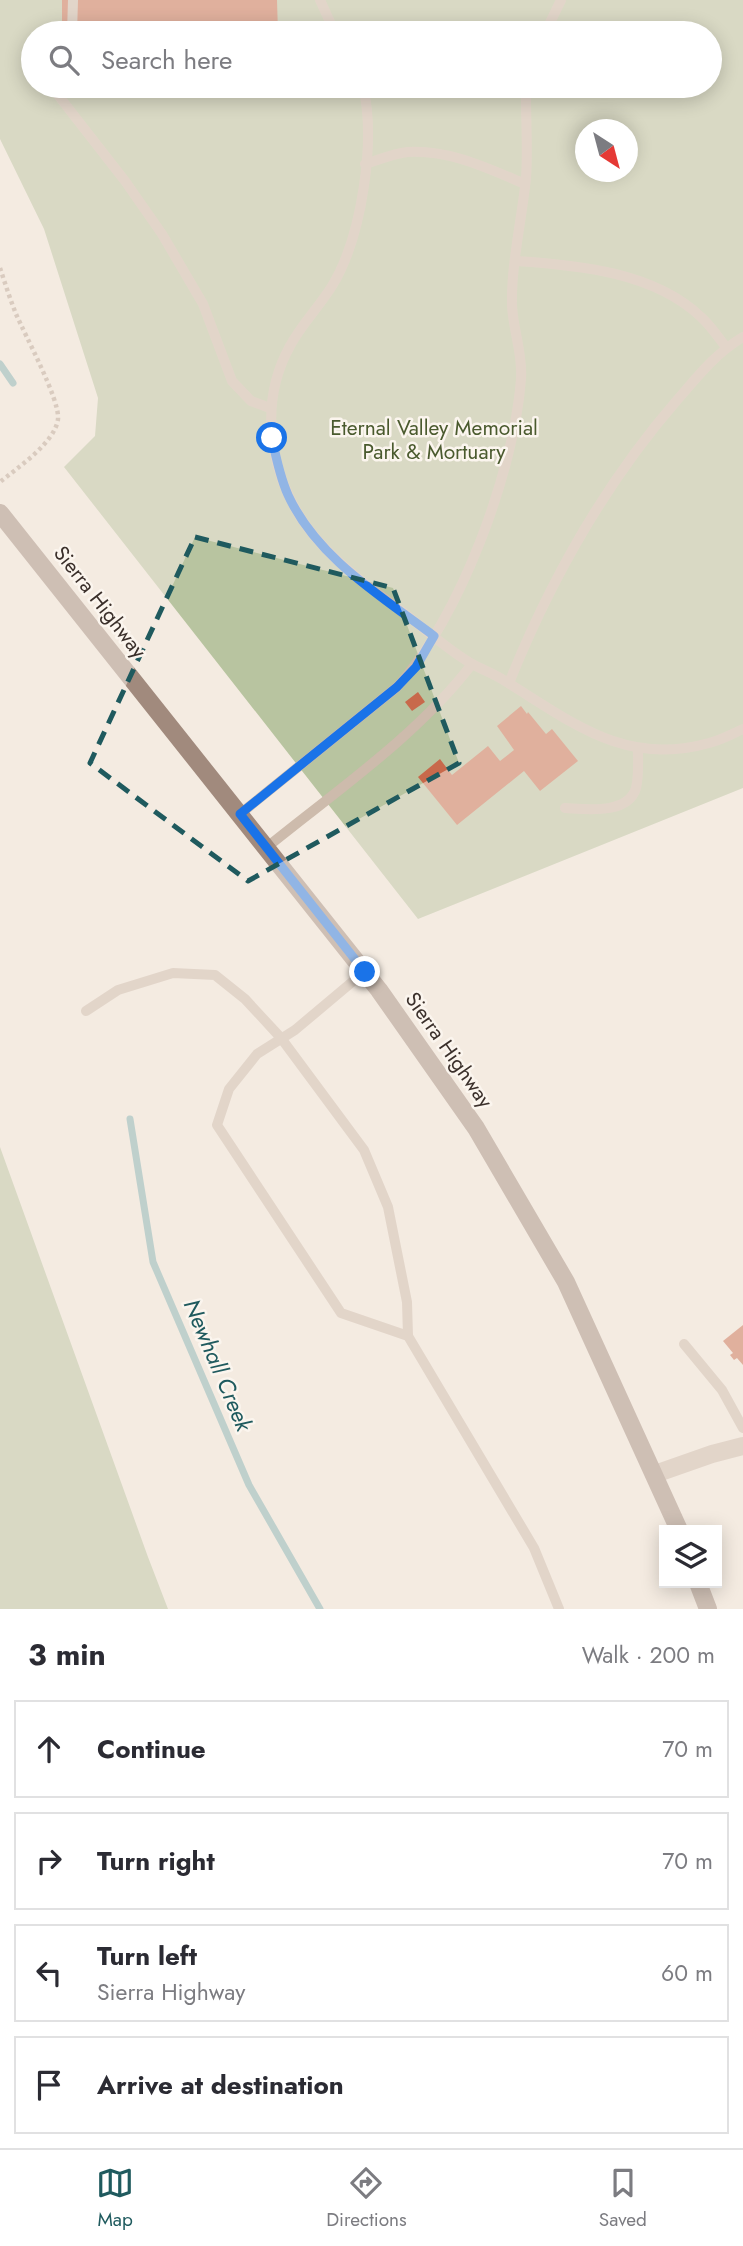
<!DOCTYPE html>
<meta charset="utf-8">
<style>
:root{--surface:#fff;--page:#f7f7f7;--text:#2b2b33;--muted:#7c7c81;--line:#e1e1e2;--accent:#1f5a5e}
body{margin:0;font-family:Jost,sans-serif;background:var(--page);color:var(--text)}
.controls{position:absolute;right:21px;bottom:21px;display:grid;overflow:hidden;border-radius:0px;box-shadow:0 4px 18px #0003}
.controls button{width:63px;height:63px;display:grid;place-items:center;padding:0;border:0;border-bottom:2px solid var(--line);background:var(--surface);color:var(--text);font:35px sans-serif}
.compass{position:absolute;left:575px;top:119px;width:63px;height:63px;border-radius:50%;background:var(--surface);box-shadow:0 4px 18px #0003;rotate:144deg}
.stop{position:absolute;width:21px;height:21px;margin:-16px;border:5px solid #1a73e8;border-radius:50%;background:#fff}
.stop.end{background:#1a73e8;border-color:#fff;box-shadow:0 2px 7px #0008}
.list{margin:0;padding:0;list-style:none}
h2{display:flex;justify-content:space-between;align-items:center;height:91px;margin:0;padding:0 28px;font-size:30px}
h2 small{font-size:23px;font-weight:400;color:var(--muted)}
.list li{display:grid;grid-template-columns:46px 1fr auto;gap:21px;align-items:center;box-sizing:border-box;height:98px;margin:0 14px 14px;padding:0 14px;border:2px solid var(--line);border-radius:0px}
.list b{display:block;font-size:26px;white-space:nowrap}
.list p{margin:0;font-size:23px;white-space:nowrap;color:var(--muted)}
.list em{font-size:23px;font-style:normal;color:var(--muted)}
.icon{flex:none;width:38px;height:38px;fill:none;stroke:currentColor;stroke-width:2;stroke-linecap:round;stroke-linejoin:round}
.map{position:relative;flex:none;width:743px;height:1609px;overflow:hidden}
.search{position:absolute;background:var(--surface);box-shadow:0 4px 18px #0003;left:21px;right:21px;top:21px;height:77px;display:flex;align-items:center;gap:18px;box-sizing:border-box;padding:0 24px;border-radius:38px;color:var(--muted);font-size:26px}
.sheet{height:539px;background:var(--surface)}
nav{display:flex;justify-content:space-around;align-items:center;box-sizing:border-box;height:98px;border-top:2px solid var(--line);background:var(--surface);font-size:19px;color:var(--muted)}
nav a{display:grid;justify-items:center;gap:4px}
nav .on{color:var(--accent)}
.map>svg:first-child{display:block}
</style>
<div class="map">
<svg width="743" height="1609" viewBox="0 0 743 1609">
<rect width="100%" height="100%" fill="#f4ebe1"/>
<g fill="#b8c4a0" fill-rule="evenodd">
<path d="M 0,0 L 743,0 L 743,788 L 418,919 L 64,467 L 95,436 L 98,398 L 44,229 L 0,139 ZM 33,33 L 710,33 L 710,86 L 33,86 ZM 586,130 L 628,130 L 628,172 L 586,172 Z"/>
<polygon points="0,1147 148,1557 168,1609 0,1609"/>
</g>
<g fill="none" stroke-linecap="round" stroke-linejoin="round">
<g stroke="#7fb0b2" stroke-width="7">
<polyline points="0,364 13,383"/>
<polyline points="130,1119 153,1262 249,1485 320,1609"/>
</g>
</g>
<g fill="#c8694b">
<polygon points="62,0 277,0 278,33 100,33 100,30 62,31"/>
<polygon points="418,692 425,702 412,711 405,702"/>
<polygon points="521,706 527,714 528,712 546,734 552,729 578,761 540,791 524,771 457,825 418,777 440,759 452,775 488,746 500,761 514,750 497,726"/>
<polygon points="743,1325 743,1365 737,1358 734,1360 730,1355 733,1353 723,1341"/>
</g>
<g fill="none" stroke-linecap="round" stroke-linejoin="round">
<path stroke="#b9a596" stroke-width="4.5" stroke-dasharray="3.5 3.5" stroke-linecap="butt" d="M 0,268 C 5,283 10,299 16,314 C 25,335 60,400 58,419 C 55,443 17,468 0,482"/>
<g stroke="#cdbbac" stroke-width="10">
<polyline points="320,0 335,33"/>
<polyline points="72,33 73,0"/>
<polyline points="545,33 561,0"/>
<polyline points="28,56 33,62"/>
<polyline points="51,86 125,181 162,234 203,304 232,381 251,401 270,408"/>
<path d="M 363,86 C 376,141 362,237 332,286 C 319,307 301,325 290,346 C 254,411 273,493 323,546 C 347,572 376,592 404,613 C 426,630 448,650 472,664 C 483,670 495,674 505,681 C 572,722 625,767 709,743 C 721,740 732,734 743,729"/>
<path d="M 365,164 C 379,160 394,153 408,152 C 451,150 487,168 525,184"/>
<path d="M 516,261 C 578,265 654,272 701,317 C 711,326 718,337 726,347"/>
<path d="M 509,683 C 550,581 605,483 678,399 C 698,376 716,353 743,337"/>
<path d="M 565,808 C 586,809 628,815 636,788 C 639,776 638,761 638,748"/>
<path d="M 240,814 L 397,687 C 460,618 514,472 521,379 C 523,354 513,330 512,305 C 511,265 522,218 526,178 C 528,152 526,124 526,98 L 529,86"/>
<path d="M 266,848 C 336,791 417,736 472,664"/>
<polyline points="364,972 295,1030 257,1054 229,1089 217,1125 341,1313 408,1336 534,1548 559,1609"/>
<polyline points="86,1011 118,990 173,973 215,975 245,999 281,1038 364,1150 388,1207 407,1302 408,1336"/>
<polyline points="684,1344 722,1390 743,1428"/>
</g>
<polyline stroke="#cdbbac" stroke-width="18" points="655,1474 712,1454 743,1446"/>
<g stroke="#a18a7d" stroke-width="18">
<polyline points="0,513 379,990 476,1128 566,1282 679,1530"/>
<polyline points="698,1583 708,1609"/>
</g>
</g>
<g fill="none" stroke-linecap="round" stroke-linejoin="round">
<path stroke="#1a73e8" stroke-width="9" d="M 272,438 C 276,458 280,477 288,495 C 317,558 381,596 434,636 L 416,667 L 397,687 L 240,814 L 365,972"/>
</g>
<path d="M0 0H743V1609H0ZM 195,537 L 393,588 L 459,763 L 248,881 L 90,763 Z" fill="#f4ebe1" fill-opacity=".55" fill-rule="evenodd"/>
<path fill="none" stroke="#1f5a5e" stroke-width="5" stroke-dasharray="14 9" stroke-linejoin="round" d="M 195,537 L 393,588 L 459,763 L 248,881 L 90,763 Z"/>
<g text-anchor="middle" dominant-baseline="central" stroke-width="5" stroke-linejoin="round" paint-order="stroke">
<g font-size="21" fill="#4a5a2e" stroke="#fbf5ee">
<text x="434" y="428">Eternal Valley Memorial<tspan x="434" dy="24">Park &amp; Mortuary</tspan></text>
</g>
<g font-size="21" fill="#3b302b" stroke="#fbf5ee">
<text transform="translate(100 602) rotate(52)">Sierra Highway</text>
<text transform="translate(449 1050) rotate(55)">Sierra Highway</text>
</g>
<g font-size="23" font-style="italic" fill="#1f5a5e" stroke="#fbf5ee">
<text transform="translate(218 1365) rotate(67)">Newhall Creek</text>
</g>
</g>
</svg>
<div class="controls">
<button><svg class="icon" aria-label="layers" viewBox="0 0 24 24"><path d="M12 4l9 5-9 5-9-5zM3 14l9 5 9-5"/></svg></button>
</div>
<svg class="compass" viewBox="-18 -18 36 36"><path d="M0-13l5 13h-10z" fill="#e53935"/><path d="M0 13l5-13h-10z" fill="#7c7c81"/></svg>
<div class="stop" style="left:272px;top:438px"></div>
<div class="stop end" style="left:365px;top:972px"></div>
<div class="search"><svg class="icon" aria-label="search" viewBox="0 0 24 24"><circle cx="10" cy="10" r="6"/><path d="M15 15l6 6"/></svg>Search here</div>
</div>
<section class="sheet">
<h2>3 min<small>Walk · 200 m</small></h2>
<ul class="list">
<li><svg class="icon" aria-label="ahead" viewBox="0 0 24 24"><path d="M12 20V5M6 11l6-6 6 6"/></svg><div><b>Continue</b></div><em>70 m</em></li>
<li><svg class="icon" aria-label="right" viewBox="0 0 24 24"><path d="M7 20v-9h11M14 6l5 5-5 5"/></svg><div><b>Turn right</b></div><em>70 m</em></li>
<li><svg class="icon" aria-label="left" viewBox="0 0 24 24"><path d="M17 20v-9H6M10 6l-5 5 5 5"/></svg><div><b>Turn left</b><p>Sierra Highway</p></div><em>60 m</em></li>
<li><svg class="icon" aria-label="arrive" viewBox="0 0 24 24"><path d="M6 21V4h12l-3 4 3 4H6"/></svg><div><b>Arrive at destination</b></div></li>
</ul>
</section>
<nav>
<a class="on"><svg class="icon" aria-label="map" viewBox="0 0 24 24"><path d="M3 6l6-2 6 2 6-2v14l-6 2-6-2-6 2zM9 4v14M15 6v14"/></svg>Map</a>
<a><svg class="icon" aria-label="directions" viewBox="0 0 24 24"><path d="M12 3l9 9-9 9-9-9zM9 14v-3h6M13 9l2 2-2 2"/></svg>Directions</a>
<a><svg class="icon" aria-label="saved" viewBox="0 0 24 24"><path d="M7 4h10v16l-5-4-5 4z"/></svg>Saved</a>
</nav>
